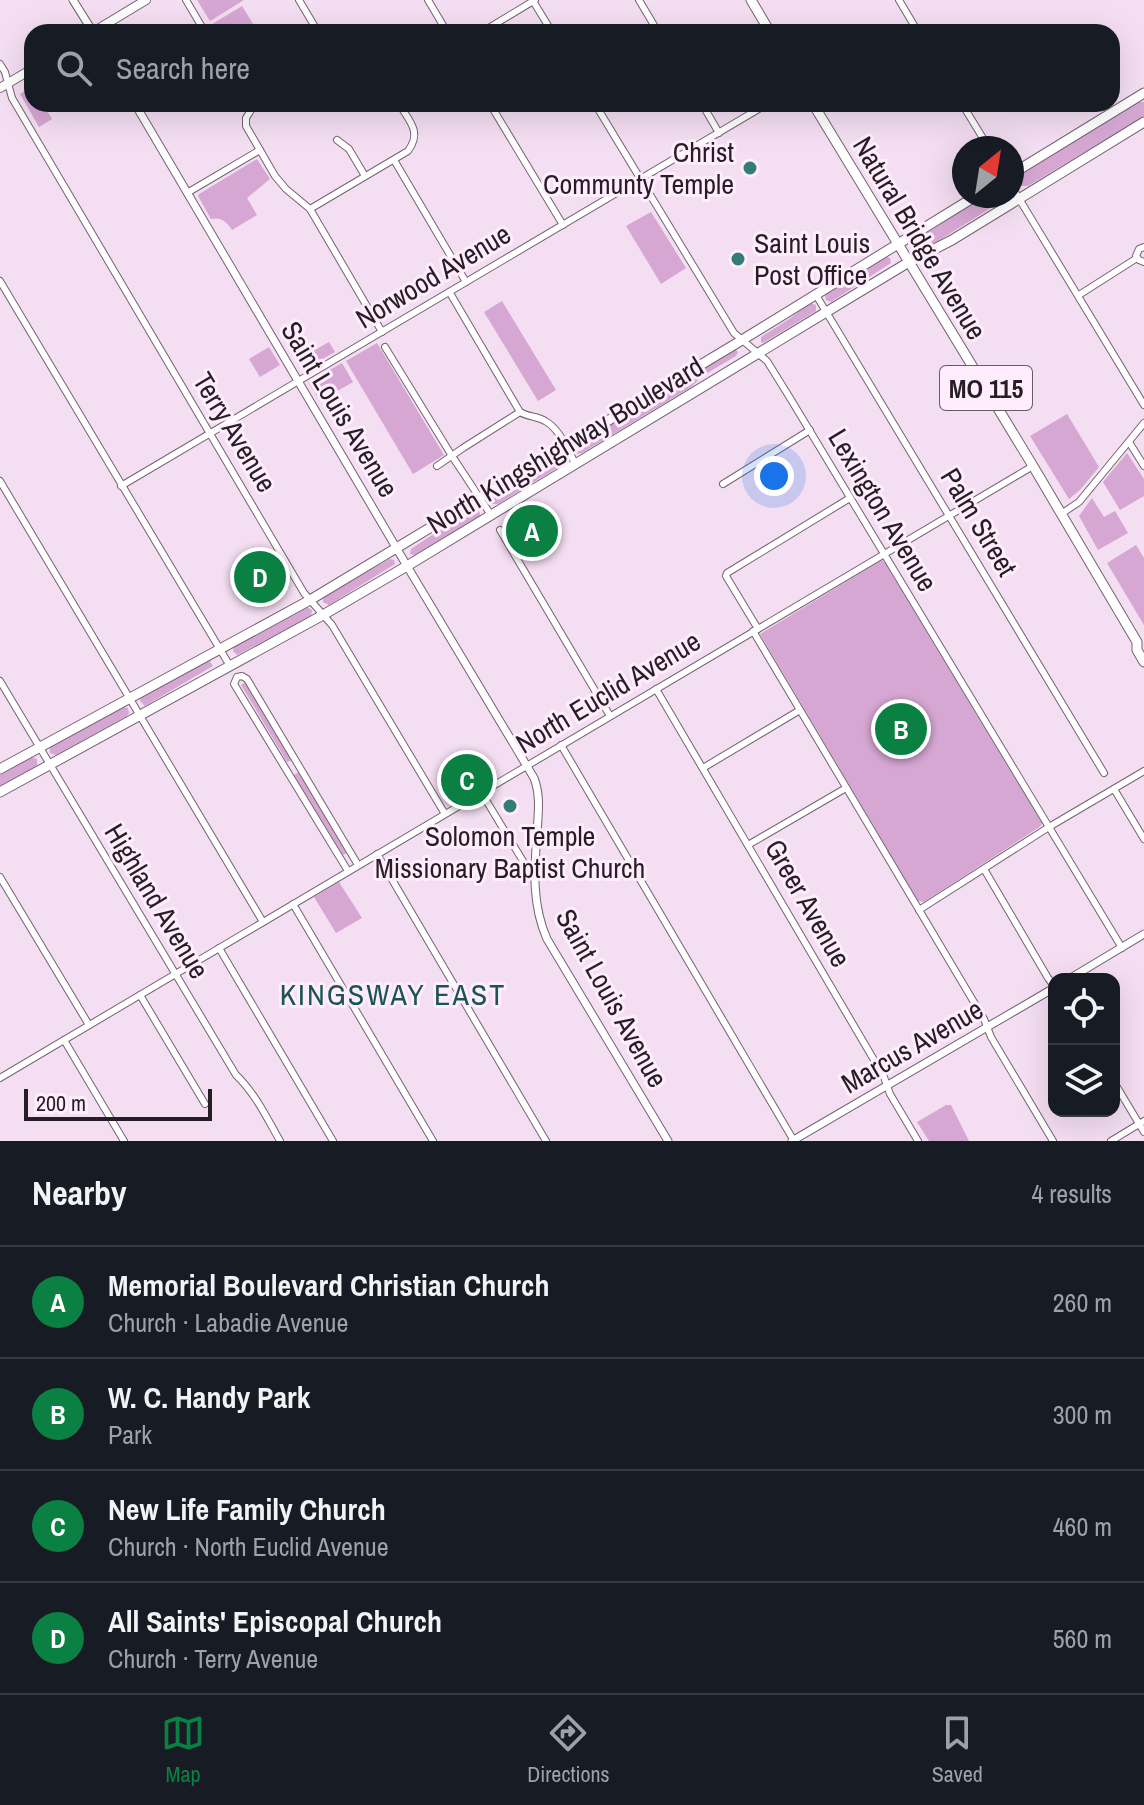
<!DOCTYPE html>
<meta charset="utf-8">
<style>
:root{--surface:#171b24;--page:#20242c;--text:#f1f3f6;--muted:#9ea1a6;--line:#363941;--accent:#0b8043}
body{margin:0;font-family:"Archivo Narrow",sans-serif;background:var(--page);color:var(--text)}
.controls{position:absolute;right:24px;bottom:24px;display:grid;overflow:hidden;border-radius:16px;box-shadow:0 8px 32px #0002}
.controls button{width:72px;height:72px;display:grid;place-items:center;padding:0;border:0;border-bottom:2px solid var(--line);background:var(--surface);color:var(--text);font:40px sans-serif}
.compass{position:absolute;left:952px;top:136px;width:72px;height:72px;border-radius:50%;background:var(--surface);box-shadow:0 8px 32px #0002;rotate:30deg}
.scale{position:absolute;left:24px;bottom:20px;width:188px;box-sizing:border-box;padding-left:8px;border:4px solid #261e25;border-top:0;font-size:22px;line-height:28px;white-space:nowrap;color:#261e25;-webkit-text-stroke:6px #ffedfd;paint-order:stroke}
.you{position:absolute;left:774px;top:476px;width:28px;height:28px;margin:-20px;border:6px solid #fff;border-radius:50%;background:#1a73e8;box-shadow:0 0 0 12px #1a73e833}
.badge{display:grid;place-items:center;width:52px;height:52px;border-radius:50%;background:var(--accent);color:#fff;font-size:26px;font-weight:700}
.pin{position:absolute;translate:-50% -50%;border:4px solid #fff;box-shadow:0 2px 8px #0006}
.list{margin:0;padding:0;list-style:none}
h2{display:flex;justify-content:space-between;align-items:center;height:104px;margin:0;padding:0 32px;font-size:34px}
h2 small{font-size:26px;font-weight:400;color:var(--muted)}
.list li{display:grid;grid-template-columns:52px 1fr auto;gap:24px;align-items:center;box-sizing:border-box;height:112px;padding:0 32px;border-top:2px solid var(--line)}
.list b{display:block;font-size:30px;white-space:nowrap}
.list p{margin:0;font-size:26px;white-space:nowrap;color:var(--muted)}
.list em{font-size:26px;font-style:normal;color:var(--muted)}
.icon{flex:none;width:44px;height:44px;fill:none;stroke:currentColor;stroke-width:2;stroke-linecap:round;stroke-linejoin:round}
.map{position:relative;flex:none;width:1144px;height:1141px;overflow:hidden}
.search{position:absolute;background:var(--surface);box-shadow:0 8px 32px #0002;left:24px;right:24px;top:24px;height:88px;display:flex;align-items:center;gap:20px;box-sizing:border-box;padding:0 28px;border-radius:24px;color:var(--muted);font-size:30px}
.sheet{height:552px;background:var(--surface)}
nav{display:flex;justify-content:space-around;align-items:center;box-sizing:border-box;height:112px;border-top:2px solid var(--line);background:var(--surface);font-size:22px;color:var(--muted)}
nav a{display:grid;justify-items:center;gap:4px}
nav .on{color:var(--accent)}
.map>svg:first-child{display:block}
</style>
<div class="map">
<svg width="1144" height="1141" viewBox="0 0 1144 1141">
<rect width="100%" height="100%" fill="#f4def2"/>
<g fill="#d6a7d3">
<polygon points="197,0 244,0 210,21"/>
<polygon points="242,6 258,32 199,32"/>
<polygon points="32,86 32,104 43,104 52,119 39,127 20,94"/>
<polygon points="1138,102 1144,102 1144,116 1028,186 1022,186 1018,182 1019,176"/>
<path d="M 257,159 L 270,179 L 247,198 L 257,215 L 232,230 C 226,221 221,217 211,219 L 198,196 L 199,194 Z"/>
<polygon points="985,196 1010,196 938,241 922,248 916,244 916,240"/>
<polygon points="651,212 686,268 661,284 626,226"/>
<polygon points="886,257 890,258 891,263 834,300 831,302 826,300 825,295 827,293"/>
<polygon points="502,301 556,390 538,401 484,312"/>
<polygon points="810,303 816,305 816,311 763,343 761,342 761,337 789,319"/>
<polygon points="329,342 335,352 303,370 297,360"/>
<polygon points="377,343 444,455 413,474 346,361"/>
<polygon points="269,347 280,365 260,377 249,359"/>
<polygon points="735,349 738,352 736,356 704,375 691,387 582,453 577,454 574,449 575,445"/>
<polygon points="342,363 353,382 320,401 308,382"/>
<polygon points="1067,414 1099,467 1080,490 1069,499 1030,436"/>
<polygon points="1127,453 1144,479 1144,496 1120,510 1103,482"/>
<polygon points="557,457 560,457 563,461 562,465 498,504 492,504 490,499 492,497"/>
<polygon points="1092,498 1104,517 1115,511 1128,533 1098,550 1079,516"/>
<polygon points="474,507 479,509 480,516 415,555 410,554 411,549"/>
<polygon points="1136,545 1144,558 1144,625 1107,563"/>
<polygon points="390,559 394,560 395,564 329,605 323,602 323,598 327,595"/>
<polygon points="882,560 885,563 1042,823 1041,826 924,902 918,901 760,634"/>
<polygon points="307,607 312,610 311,616 239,654 237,655 233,651 234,646"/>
<polygon points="209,660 213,666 145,706 140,701 141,697"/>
<polygon points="245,682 292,760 287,762 241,685"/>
<polygon points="122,707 128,708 129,713 127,716 56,755 50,753 50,746"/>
<polygon points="31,757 37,759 37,766 0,786 0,775"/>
<polygon points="299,772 347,853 343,855 294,775"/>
<polygon points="339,882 362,918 336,933 314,897"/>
<polygon points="946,1105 951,1105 969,1141 929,1141 917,1122"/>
</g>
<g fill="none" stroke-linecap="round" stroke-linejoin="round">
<g stroke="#756273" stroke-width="8">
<g id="minor">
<polyline points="186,0 202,27"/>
<polyline points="299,0 318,32"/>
<polyline points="428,0 447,32"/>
<polyline points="639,0 658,32"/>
<polyline points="899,0 918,32"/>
<polyline points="533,1 552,32"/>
<polyline points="482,32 535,0"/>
<polyline points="0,64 5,72 12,98 304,593 332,625 445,814"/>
<polyline points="255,104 246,118 246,126 275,176 286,189 310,209 382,332"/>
<polyline points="490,104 563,225"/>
<polyline points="595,104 734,333 767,361 790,398 1122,948"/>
<polyline points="702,104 719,133"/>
<polyline points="962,104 989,148"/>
<polyline points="337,140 349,149 365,176"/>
<polyline points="394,160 466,282"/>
<polyline points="1012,187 1144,405"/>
<polyline points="187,193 260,150"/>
<path d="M 310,209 L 408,151 C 422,132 410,122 399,104"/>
<polyline points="1144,247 1139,249 1136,256 1139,260 1144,262"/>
<polyline points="0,281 230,666"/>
<path d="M 450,293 L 520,412 C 528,417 537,416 545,421 C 559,428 568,450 575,463"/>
<polyline points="816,295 1104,773"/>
<polyline points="1079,295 1137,258"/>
<polyline points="385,347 452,456 491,515"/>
<polyline points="1129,442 1144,466"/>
<polyline points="437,466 463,448 520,412"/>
<polyline points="0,481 263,922"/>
<polyline points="723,484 810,430"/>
<polyline points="121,486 767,104"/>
<polyline points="1061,514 1079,502 1144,423"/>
<polyline points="500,530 610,716"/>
<polyline points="758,629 726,576 727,573 850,498"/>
<polyline points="753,631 984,1019 991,1037 1053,1141"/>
<path d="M 0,681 L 236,1075 C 255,1093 267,1118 280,1141"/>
<polyline points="656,689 884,1077 890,1094 918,1141"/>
<polyline points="561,745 794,1141"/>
<polyline points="703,768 800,710"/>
<polyline points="1114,789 1144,839"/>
<polyline points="481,792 526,866 534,872"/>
<polyline points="748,845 846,788"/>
<polyline points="377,854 546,1141"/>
<polyline points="984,869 1048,978 1054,986"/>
<polyline points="348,871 234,684 237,677 242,676 247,679 358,865"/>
<polyline points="0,877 89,1025"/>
<polyline points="293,904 433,1141"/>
<polyline points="919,910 1049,827 1144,771"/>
<polyline points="219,948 333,1141"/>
<polyline points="140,995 205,1104"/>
<polyline points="64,1040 124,1141"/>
<polyline points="0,1078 1033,466"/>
<polyline points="1114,1082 1144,1132"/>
<polyline points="1111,1141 1144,1121"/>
</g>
</g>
<g stroke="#756273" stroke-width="9">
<g id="tertiary">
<polyline points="73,0 93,32"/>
<path d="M 135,104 L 407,566 L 534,778 C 541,796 538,814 537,834 C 534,871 532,905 547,939 L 668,1141"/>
<polyline points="1069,979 1144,934"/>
<polyline points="792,1141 1054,988"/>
</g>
</g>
<g stroke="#756273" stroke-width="10">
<g id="secondary">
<polyline points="93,32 146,0"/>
<polyline points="0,88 32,69"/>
</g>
</g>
<g stroke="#756273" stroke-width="11">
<g id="primary">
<polyline points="751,0 770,32"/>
<polyline points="813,104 1033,466 1137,642 1137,650 1144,662"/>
<polyline points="1012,174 1144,93"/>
<polyline points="0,769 310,600 742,340 976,196"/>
<polyline points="0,792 323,615 407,566 856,294 909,262 952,240 1144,122"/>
</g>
</g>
<use href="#minor" stroke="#fff" stroke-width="6"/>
<use href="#tertiary" stroke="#fff" stroke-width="7"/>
<use href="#secondary" stroke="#fff" stroke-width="8"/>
<use href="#primary" stroke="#fff" stroke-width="9"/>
</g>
<g fill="#347c78" stroke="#ffedfd" stroke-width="3">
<circle cx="750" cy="168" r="8"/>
<circle cx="738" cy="259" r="8"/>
<circle cx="510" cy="806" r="8"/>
</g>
<g text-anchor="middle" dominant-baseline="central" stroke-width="6" stroke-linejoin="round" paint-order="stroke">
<rect fill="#ffedfd" stroke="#675c66" stroke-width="2" x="940" y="366" width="92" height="44" rx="6"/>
<g font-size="26" font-weight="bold" fill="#261e25">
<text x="986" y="388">MO 115</text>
</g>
<g font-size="28" fill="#261e25" stroke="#ffedfd" text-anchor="end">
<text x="734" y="152">Christ<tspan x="734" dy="32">Communty Temple</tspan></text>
<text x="754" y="243" text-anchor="start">Saint Louis<tspan x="754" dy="32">Post Office</tspan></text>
<text x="510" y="836" text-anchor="middle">Solomon Temple<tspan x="510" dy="32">Missionary Baptist Church</tspan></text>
</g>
<g font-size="28" fill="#261e25" stroke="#ffedfd">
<text transform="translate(920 238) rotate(59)">Natural Bridge Avenue</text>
<text transform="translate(433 276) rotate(-31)">Norwood Avenue</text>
<text transform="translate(340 409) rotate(59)">Saint Louis Avenue</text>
<text transform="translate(235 432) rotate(59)">Terry Avenue</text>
<text transform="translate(565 445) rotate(-31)">North Kingshighway Boulevard</text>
<text transform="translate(883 510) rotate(59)">Lexington Avenue</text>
<text transform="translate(979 522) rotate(59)">Palm Street</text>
<text transform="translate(608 692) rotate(-31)">North Euclid Avenue</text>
<text transform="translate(157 901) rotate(59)">Highland Avenue</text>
<text transform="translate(808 903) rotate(60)">Greer Avenue</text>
<text transform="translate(612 998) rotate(61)">Saint Louis Avenue</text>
<text transform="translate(912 1046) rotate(-30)">Marcus Avenue</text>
</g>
<g font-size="30" letter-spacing="2" fill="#1a5552" stroke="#ffedfd">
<text x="393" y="994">KINGSWAY EAST</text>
</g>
</g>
</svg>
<div class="controls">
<button><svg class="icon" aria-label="locate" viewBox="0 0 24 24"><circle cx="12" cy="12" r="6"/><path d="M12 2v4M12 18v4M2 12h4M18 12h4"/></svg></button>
<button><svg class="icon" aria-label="layers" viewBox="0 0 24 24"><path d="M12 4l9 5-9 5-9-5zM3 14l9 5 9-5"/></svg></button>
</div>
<svg class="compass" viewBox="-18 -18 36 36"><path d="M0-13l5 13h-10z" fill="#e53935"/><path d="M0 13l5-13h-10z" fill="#9ea1a6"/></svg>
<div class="scale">200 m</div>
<div class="you"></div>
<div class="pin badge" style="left:532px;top:531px">A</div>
<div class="pin badge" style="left:901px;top:729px">B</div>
<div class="pin badge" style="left:467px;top:780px">C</div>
<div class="pin badge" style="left:260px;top:577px">D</div>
<div class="search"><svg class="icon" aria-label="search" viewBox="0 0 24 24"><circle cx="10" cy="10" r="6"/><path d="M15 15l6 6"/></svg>Search here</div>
</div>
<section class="sheet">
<h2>Nearby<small>4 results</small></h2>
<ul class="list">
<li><span class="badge">A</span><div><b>Memorial Boulevard Christian Church</b><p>Church · Labadie Avenue</p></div><em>260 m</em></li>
<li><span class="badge">B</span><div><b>W. C. Handy Park</b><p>Park</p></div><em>300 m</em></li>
<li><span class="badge">C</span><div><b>New Life Family Church</b><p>Church · North Euclid Avenue</p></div><em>460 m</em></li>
<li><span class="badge">D</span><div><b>All Saints' Episcopal Church</b><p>Church · Terry Avenue</p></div><em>560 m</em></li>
</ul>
</section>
<nav>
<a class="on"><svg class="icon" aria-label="map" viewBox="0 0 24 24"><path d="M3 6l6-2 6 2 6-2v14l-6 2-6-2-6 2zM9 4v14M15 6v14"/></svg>Map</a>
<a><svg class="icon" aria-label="directions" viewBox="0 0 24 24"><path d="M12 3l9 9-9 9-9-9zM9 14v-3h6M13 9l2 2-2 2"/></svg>Directions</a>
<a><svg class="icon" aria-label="saved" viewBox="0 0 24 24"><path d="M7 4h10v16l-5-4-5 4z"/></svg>Saved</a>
</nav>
